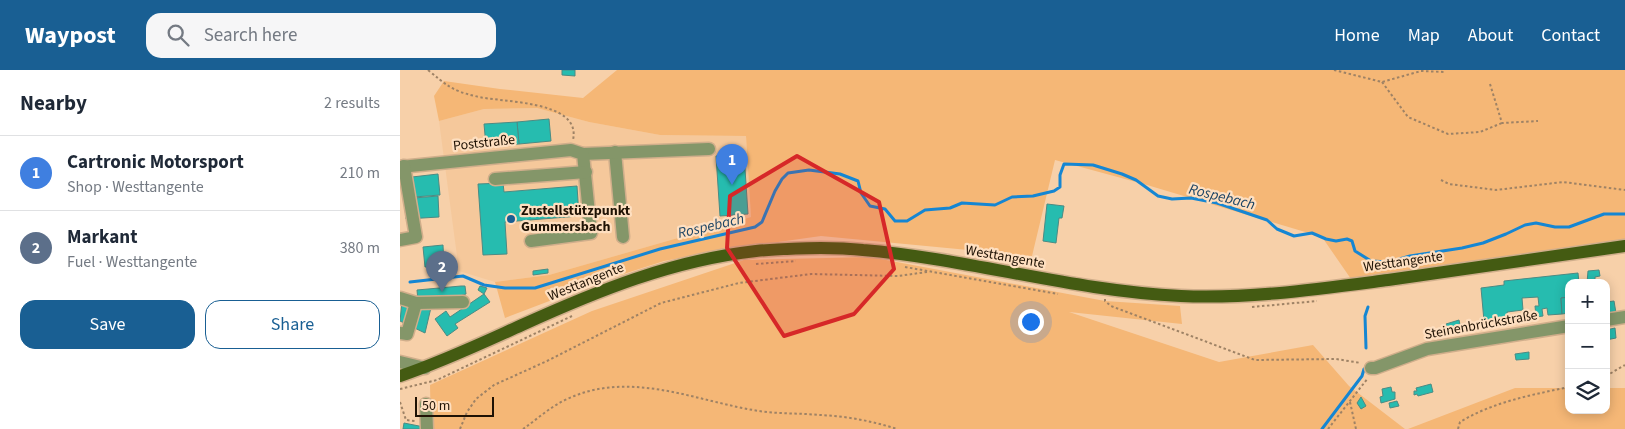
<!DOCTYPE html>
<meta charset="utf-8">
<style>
:root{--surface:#fff;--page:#f6f6f7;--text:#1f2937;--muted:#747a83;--line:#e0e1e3;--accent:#195f93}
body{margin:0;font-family:"Source Sans 3",sans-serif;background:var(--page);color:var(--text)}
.controls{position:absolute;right:15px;bottom:15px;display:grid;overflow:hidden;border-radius:10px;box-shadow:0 2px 12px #0003}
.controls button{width:45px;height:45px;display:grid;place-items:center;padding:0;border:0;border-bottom:1px solid var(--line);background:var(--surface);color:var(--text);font:25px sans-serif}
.scale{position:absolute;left:15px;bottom:12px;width:79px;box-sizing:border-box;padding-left:5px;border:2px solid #1f1204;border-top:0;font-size:14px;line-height:18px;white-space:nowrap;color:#1f1204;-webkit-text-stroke:4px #fedfc0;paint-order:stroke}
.you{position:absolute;left:630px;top:251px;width:18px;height:18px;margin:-12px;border:4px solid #fff;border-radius:50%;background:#1a73e8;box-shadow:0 0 0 8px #1a73e833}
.badge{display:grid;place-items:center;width:32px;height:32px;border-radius:50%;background:var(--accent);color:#fff;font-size:16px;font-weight:700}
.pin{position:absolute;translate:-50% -41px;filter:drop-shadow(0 1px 2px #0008)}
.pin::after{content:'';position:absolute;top:26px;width:18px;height:15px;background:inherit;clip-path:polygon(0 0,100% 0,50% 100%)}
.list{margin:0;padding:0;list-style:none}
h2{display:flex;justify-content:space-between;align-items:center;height:65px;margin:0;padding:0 20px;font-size:21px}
h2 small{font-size:16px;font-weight:400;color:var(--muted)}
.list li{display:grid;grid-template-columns:32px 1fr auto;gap:15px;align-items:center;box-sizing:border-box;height:75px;padding:0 20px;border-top:1px solid var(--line)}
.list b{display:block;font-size:19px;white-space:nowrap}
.list p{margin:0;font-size:16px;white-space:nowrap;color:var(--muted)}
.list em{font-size:16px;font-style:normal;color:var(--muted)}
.actions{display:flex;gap:10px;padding:15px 20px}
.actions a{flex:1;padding:11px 0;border:1px solid var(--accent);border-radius:15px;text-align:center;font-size:18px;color:var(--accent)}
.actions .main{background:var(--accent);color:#fff}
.icon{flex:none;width:28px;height:28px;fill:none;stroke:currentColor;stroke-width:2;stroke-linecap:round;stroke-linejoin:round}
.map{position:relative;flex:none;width:1225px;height:359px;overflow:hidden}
header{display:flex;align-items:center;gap:30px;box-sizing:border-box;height:70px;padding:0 25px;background:var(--accent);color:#fff}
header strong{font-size:24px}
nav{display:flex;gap:28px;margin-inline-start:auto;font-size:18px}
.search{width:350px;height:45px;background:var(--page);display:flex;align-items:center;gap:12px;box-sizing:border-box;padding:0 18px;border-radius:15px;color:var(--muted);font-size:19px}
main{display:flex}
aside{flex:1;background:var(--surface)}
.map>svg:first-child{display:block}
</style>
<header>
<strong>Waypost</strong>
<div class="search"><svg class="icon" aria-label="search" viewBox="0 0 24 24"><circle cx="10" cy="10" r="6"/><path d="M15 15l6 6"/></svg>Search here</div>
<nav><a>Home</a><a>Map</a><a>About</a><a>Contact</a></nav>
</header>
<main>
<aside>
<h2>Nearby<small>2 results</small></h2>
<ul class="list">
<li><span class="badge" style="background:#3f7fe0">1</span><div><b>Cartronic Motorsport</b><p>Shop · Westtangente</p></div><em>210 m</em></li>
<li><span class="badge" style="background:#5c6f8a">2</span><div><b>Markant</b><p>Fuel · Westtangente</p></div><em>380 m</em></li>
</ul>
<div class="actions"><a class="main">Save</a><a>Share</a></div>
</aside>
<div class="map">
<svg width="1225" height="359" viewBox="0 0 1225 359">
<rect width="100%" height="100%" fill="#f7d0a9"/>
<polygon fill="#f5c89b" points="137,38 189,52 260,65 346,66 351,147 149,205 95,212 59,201 39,51 84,39"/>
<g fill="#f5b776">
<polygon points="217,0 1225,0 1225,172 951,209 922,167 747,115 655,90 632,186 421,166 328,179 264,191 202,211 105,248 95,212 149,205 351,147 346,66 260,65 189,52 137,38 84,39 39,51 34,26 44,11 100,19 183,28"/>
<polygon points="470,187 705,231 780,236 782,254 669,242 819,292 913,275 949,316 1005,359 31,359 30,315 192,241 344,190"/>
<polygon points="1115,318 1169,318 1169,340 1206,340 1206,318 1225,318 1225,359 1008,359"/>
</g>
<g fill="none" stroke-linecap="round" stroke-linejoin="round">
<g stroke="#1586d3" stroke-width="3">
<polyline points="10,212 63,206 84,215 105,218 135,218 260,179 355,157 362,152 375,121 382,109 388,103 409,100 440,104 458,111 461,123 470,136 485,139 495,151 507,151 525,140 550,138 562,133 595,135 612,127 633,126 654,121 660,117 660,105 664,94 693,95 722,104 736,110 758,126 772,129 791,128 817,133 867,150 877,159 894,166 912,163 926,169 936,171 947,169 952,171 955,181 971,191 989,192 1010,186 1062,178 1083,173 1106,164 1125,155 1136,153 1155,157 1169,157 1204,144 1225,144"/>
<polyline points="966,278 965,246 968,237"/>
<polyline points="922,359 962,306 964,299"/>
</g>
</g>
<g fill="#26bcaf" stroke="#4b8b84">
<polygon points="162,0 175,0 175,6 162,5"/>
<polygon points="149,49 151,71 119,74 117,52"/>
<polygon points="117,52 119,74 86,76 84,54"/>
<polygon points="344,84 348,144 320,146 316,86"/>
<polygon points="38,104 40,125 14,127 12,107"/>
<polygon points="103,113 104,122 177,116 179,146 105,152 107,184 83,185 78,114"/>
<polygon points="38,126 39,147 6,149 5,137 14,128"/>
<polygon points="647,134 664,136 662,148 659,148 656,173 643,171"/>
<polygon points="43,175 44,196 25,197 23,177"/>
<polygon points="148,199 148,203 133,205 133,201"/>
<polygon points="1199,200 1200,206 1195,207 1195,213 1187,213 1188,201"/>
<polygon points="1178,203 1179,213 1169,213 1169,227 1161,228 1162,244 1148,245 1147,238 1142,239 1143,246 1136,247 1135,236 1139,236 1138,227 1122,228 1123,240 1107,242 1108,248 1084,251 1081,218 1104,215 1104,211"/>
<polygon points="61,216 65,216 66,224 62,225 62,227 18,231 17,220"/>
<polygon points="80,216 87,218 84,224 90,232 55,254 58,258 47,266 35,249 46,241 50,247 84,224 78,220"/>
<polygon points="1169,227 1169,243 1162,244 1161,228"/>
<polygon points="33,229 25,263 0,251 2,232"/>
<polygon points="1214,231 1216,243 1206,244 1206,232"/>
<polygon points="1059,250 1061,259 1048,262 1046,254"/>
<polygon points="1215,258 1216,268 1206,270 1206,260"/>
<polygon points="1129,282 1129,289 1116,290 1115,284"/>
<polygon points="1031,314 1033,322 1018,326 1017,324 1014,325 1014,321 1017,321 1016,318"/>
<polygon points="991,317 992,322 995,322 995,329 981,333 980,327 983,326 982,319"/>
<polygon points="961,327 966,336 961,339 957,333"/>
<polygon points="997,331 999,336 990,338 989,333"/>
<polygon points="4,353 24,357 24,359 3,359"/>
</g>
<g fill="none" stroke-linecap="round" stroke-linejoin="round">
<g stroke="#d0ae8b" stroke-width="15">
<g id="minor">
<polyline points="215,82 223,167"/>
<polyline points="183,84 309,79"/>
<polyline points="0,97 171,80 183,84 191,163 131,171"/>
<polyline points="95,109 186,102"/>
<polyline points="0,170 16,167 4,96"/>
<polyline points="0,228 16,233 63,232"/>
<polyline points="1206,250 1225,247"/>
<polyline points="0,263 7,264 16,233"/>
<polyline points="0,292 25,298"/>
<polyline points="971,298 975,298 1027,279 1169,256"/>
<polyline points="26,334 27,359"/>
</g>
</g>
<g stroke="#d0ae8b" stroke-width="15">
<path id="major" d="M 0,306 C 42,292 82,273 122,255 C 197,221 273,190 356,181 C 391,178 427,176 463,180 C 570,189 673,221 781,226 C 850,229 919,219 988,210 C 1067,199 1146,188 1225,176"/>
</g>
<g stroke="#9e8265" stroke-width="2" stroke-dasharray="2.5 2.5" stroke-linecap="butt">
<path d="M 28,0 C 45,14 52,21 75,26 C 99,33 182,29 173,70"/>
<polyline points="934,0 982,12 1021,1 1045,2"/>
<polyline points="982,12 1008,47 1048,64 1080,62 1102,53"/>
<polyline points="1090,14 1102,53 1138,51"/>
<polyline points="1041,110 1049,114 1096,120 1163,112 1225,120"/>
<polyline points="356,194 396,191"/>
<polyline points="505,197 658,224"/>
<polyline points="705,229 705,231 711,236 855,290 936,289 961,293"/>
<polyline points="852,237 917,231"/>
<polyline points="1206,306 1225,295"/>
<polyline points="0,319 37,310 172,246"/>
<polyline points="0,332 6,350 15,351"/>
<polyline points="950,332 956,359"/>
<polyline points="60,359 67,342 76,329 94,315 147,291 261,233 339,213 411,204 498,206 527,202"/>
<path d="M 123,359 C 136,350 149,338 163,331 C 228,298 294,331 359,341 C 379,344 399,343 419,345 C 446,346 472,351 497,359"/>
<polyline points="928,359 968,308"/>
<path d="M 1058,359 L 1060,352 C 1093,332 1131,325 1169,317"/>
</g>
<use href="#minor" stroke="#849669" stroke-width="12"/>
<use href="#major" stroke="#445b12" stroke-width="12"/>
</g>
<path fill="#d62828" fill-opacity="0.2" stroke="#d62828" stroke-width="4" stroke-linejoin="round" d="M 397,86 L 479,132 L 494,199 L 454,244 L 384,266 L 327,178 L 330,126 Z"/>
<circle fill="#195f93" stroke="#fedfc0" stroke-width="2" cx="111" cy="149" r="5"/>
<g text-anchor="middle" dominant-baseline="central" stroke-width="4.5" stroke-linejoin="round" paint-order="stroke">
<g font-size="14" fill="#1f1204" stroke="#fedfc0">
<text transform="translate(84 73) rotate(-6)">Poststraße</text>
<text transform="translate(605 187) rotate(10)">Westtangente</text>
<text transform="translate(1003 192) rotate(-8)">Westtangente</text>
<text transform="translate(186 212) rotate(-22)">Westtangente</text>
<text transform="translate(1081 255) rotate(-10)">Steinenbrückstraße</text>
</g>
<g font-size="14" font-weight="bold" fill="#1f1204" stroke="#fedfc0" text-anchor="start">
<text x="121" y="141">Zustellstützpunkt<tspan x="121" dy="16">Gummersbach</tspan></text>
</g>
<g font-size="15" font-style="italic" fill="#1d4565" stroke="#fedfc0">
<text transform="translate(822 127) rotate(14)">Rospebach</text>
<text transform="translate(311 156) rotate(-13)">Rospebach</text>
</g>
</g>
</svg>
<div class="controls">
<button>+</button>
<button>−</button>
<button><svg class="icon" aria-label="layers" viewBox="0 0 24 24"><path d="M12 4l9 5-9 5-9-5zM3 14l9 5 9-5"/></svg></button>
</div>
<div class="scale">50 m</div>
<div class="you"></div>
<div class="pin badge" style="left:332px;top:115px;background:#3f7fe0">1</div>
<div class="pin badge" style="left:42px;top:222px;background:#5c6f8a">2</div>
</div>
</main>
